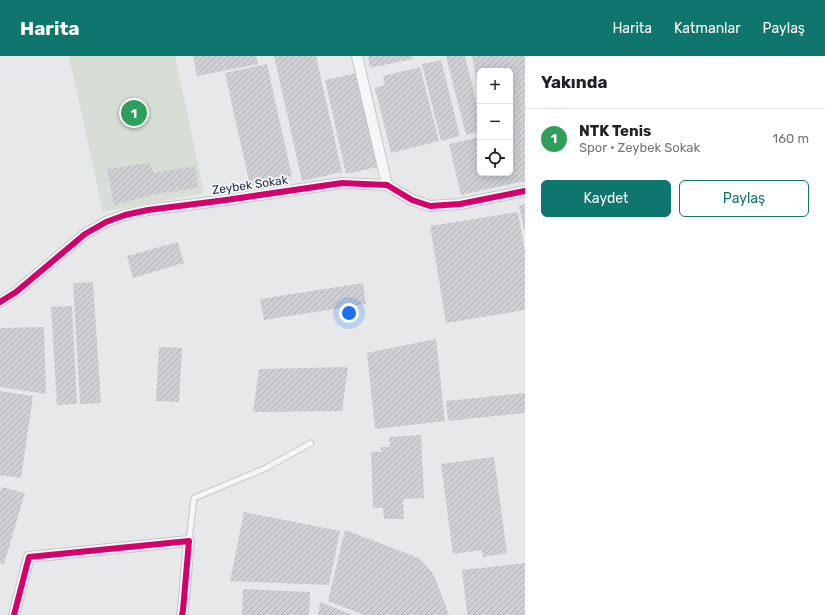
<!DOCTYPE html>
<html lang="tr">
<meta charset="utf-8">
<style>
:root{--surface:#fff;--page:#f6f6f6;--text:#202124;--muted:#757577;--line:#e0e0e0;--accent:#0f766e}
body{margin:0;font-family:Rubik,sans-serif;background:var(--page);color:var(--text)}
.controls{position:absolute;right:12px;top:12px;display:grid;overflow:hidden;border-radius:6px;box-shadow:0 2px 10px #0003}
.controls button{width:36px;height:36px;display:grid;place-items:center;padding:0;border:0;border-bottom:1px solid var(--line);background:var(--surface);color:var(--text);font:20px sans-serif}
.you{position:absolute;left:349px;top:257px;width:14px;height:14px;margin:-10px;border:3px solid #fff;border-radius:50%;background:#1a73e8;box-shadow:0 0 0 6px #1a73e833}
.badge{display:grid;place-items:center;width:26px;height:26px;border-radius:50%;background:var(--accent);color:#fff;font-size:13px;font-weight:700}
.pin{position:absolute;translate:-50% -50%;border:2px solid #fff;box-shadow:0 1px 4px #0006}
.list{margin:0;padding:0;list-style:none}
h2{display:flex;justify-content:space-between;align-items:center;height:52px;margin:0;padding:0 16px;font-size:17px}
h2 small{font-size:13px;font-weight:400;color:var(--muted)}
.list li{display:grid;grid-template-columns:26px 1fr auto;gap:12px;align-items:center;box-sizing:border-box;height:60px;padding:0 16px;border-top:1px solid var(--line)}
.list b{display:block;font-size:15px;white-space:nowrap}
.list p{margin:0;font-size:13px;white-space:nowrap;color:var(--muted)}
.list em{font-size:13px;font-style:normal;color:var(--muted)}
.actions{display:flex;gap:8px;padding:12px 16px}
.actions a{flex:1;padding:9px 0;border:1px solid var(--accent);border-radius:6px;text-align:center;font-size:14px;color:var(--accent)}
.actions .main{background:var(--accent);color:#fff}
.icon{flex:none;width:22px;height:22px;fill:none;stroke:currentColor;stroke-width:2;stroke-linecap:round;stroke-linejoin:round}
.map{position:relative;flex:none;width:525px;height:559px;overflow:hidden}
header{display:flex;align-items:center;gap:24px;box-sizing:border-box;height:56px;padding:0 20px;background:var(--accent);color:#fff}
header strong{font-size:19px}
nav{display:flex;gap:22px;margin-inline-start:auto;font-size:14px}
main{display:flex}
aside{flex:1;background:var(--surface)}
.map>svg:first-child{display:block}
</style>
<header>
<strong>Harita</strong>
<nav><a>Harita</a><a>Katmanlar</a><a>Paylaş</a></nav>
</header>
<main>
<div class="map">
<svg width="525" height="559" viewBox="0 0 525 559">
<defs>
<pattern id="building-hatch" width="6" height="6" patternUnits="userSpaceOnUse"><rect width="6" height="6" fill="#ced0d3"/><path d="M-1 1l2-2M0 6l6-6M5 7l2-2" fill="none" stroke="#b1b3b6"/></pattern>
</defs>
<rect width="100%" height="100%" fill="#e6e8ea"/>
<polygon fill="#d6ded6" points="69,0 175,0 204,137 103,156"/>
<g fill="url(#building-hatch)">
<polygon points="193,0 256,0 258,8 197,20"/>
<polygon points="274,0 316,0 342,116 302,125"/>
<polygon points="368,0 412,0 412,3 370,12"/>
<polygon points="446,0 465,0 480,62 480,75 466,79"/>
<polygon points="472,0 525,0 525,125 461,139 449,88 480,81 480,117 510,117 510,15 480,15 479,34"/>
<polygon points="441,4 460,80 441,85 422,8"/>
<polygon points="267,8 292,121 250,130 225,17"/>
<polygon points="420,11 439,85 391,97 375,32 385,29 383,20"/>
<polygon points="357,17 378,111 346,118 325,24"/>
<polygon points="149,107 154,117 195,110 198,132 156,138 114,149 107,113"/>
<polygon points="525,148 525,173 524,173 519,150"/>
<polygon points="518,156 525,196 525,254 446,267 430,170"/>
<polygon points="178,186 184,207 133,222 127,200"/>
<polygon points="93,226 101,347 80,348 73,227"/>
<polygon points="363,227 366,248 264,264 260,243"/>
<polygon points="72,250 77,348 57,349 51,251"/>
<polygon points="44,271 46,338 0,331 0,272"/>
<polygon points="436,283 445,365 375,373 367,297"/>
<polygon points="159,291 182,292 179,346 156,345"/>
<polygon points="348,311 342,355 253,356 259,313"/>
<polygon points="0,335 33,340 21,422 0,419"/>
<polygon points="525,337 525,357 448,365 446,345"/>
<polygon points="421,379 424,442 403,443 404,463 384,463 383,452 373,452 371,396 381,396 381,391 390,391 389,381"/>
<polygon points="494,401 507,497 483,501 482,494 453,498 441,408"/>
<polygon points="2,431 25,437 4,508 0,507 0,436"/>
<polygon points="244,456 340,475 329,529 230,525"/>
<polygon points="345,474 419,502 433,517 449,559 364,559 328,545"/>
<polygon points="525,507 525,559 468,559 467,557 462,514"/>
<polygon points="243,533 310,536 309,559 242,559"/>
<polygon points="320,546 353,559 318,559"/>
</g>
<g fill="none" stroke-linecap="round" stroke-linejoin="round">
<g stroke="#c4c6c8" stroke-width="7">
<polyline id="service" points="189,485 194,442 266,412 311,387"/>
</g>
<g stroke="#c4c6c8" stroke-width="12">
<g id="minor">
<polyline points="357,0 387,129"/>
<polyline points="0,246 16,236 85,178 106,166 125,159 148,154 226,144 342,127 387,129 412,144 430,150 460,148 525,135"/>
<polyline points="14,559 29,501 189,485 183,554 182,559"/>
</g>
</g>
<use href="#service" stroke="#f5f6f7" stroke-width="5"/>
<use href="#minor" stroke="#f5f6f7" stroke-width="10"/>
<g stroke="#f4f6f9" stroke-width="8">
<g id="cycleway">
<polyline points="0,246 16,236 85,178 106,166 125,159 148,154 226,144 342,127 387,129 412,144 430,150 460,148 525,135"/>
<polyline points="14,559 29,501 189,485 183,554 182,559"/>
</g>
</g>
<use href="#cycleway" stroke="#d6006c" stroke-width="6"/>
</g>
<g text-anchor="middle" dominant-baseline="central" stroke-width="3.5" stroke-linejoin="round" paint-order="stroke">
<g font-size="12" fill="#2b3445" stroke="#f4f6f9">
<text transform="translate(250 129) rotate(-8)">Zeybek Sokak</text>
</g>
</g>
</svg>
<div class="controls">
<button>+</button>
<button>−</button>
<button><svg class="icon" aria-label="locate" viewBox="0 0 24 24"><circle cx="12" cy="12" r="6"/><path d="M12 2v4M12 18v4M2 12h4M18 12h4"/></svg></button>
</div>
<div class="you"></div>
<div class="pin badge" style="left:134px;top:57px;background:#2e9e5b">1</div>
</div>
<aside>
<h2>Yakında<small></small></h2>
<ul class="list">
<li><span class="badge" style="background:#2e9e5b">1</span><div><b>NTK Tenis</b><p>Spor · Zeybek Sokak</p></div><em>160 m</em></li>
</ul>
<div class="actions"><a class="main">Kaydet</a><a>Paylaş</a></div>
</aside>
</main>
